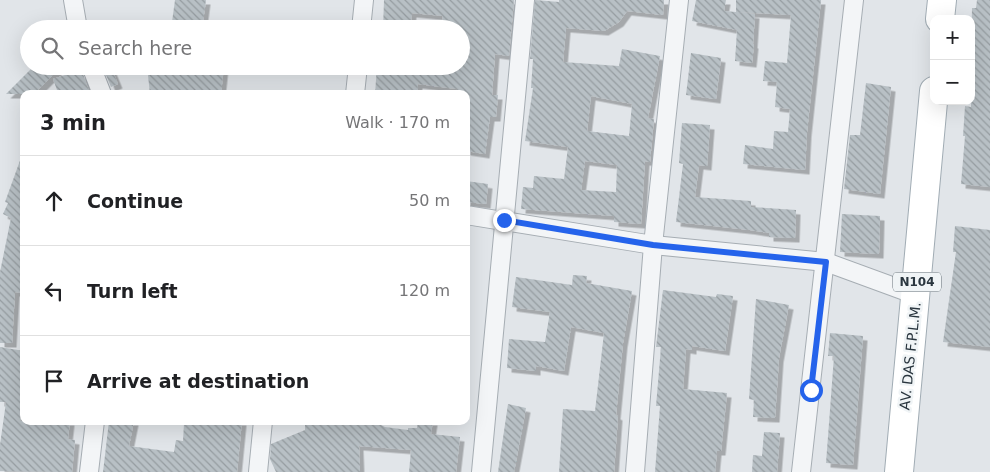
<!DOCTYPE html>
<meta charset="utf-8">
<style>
:root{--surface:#fff;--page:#f2f2f2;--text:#202124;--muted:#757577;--line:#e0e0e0}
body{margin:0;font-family:"DejaVu Sans",sans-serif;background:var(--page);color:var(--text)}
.controls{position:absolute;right:15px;top:15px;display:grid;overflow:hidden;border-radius:10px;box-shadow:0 5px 20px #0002}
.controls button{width:45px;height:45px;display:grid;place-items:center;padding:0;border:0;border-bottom:1px solid var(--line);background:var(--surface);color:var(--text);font:25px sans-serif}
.stop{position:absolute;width:15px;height:15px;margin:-11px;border:4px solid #2563eb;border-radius:50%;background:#fff}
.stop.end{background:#2563eb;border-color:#fff;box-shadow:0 1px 5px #0008}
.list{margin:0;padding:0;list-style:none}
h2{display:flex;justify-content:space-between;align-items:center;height:65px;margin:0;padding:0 20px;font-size:21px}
h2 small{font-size:16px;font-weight:400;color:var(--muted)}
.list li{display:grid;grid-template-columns:32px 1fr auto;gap:15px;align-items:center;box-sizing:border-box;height:90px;padding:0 20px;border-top:1px solid var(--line)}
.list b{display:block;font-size:19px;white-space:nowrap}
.list em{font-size:16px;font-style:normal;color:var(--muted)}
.icon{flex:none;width:28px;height:28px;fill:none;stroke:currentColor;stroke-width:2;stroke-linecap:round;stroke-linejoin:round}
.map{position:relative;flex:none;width:990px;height:472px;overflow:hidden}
.search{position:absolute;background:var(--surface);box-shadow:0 5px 20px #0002;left:20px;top:20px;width:450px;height:55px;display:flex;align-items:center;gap:12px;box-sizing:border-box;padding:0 18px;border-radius:28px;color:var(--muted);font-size:19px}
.panel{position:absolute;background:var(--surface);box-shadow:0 5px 20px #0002;left:20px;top:90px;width:450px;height:335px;border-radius:10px}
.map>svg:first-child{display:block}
</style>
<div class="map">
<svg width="990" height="472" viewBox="0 0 990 472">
<defs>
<pattern id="building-back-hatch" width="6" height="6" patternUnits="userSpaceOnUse" patternTransform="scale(1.25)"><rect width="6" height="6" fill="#b8c0c5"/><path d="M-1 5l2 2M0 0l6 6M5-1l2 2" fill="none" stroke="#969da1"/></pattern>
<filter id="shadow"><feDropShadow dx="4.5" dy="4.5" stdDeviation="0" flood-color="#0004"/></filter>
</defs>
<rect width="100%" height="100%" fill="#e1e5e9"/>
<g fill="url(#building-back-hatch)" fill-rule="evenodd" filter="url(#shadow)">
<polygon points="175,0 206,0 202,29 171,29"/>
<polygon points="384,0 514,0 509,56 495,54 492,95 498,95 496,117 490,117 485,154 466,151 466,94 457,94 457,89 418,84 417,94 375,94 377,66 409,66 408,68 437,71 437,66 461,66 461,29 441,29 443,16 412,13 410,29 383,29"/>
<path d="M 535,0 L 559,2 L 559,0 L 664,0 L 663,15 L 627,11 L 619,22 L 604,31 L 566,28 L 563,62 L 619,66 L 622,49 L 660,56 L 648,118 L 654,119 L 650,162 L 645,161 L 641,224 L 614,222 L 614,216 L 521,209 L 523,187 L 533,188 L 534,176 L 564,179 L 568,147 L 525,141 L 533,88 L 531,88 L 533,59 L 530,59 ZM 591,96 L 632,104 L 629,136 L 587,131 ZM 585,161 L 617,165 L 616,192 L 581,190 Z"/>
<polygon points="696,0 726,0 724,11 736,12 736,0 821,0 807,132 805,170 743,164 745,145 773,149 774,131 788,132 790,109 775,107 777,82 763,81 765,61 787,63 791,15 738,12 755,14 753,44 754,44 752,63 735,61 737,30 692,21"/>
<polygon points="977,0 990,0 990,187 961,184 965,136 963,136 965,106 971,107 971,70 974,48 971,48 972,8 976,8"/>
<polygon points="691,53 721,58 716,99 686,95"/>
<polygon points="34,66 62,66 34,94 6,94"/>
<polygon points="147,66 224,66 221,94 150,94"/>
<polygon points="111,67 118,84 111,87 104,70"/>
<polygon points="77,71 78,75 83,74 90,94 48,94 57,90 53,79"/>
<polygon points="866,83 891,87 880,194 844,189 850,135 860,135"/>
<polygon points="682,123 710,125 707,166 699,165 695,197 751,201 751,207 796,210 795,238 769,237 769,233 750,230 676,222 683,164 679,163"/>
<polygon points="22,155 24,293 15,292 12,343 0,343 0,272 11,218 3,214 8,203 5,202"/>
<polygon points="466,181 488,184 486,204 466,202"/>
<polygon points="842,214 880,216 879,254 840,252"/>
<polygon points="955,226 990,230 990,347 943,342 956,252 953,252"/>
<polygon points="573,275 587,276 586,283 632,291 623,343 616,415 618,416 614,472 559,472 563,409 595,411 604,333 571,327 564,371 536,366 536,371 507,368 509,339 545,342 550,312 512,307 516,277 572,285"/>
<polygon points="663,290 716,297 717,294 733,296 725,351 692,346 692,350 686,349 683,389 727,393 721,451 717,451 715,472 655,472 660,406 656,406 661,347 656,347"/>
<polygon points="756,299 789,305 779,358 775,418 753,417 754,400 749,399"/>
<polygon points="830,333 863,336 853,465 826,463 834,356 828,356"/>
<polygon points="0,347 24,351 24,392 20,421 70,421 68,439 75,440 72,472 0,471 0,445 6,402 0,402"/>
<polygon points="508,404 526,408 514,472 498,472"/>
<polygon points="109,421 134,421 129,446 174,452 176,440 183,441 184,423 200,425 200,421 242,421 237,472 103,472"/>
<polygon points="350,421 373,421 385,427 408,430 408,428 417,428 418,421 433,421 431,434 460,437 456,472 409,472 411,450 359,446 360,472 276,472 270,459 271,444 305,430 305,425 349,423"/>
<polygon points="764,432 780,433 777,472 752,472 753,455 762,456"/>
</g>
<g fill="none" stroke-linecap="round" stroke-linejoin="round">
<g stroke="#a6adb3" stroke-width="20">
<g id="minor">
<polyline points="73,0 78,29"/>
<polyline points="361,29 364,0"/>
<polyline points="91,66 102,94"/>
<polyline points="355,94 358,66"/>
<polyline points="466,215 653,245 826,262 916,295"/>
<polyline points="89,472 95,421"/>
<polyline points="258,472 263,421"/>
<polyline points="481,472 525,0"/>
<polyline points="635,472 653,245 679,0"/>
<polyline points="801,472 854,0"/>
</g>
</g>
<g stroke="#a1acb4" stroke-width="30">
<g id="primary">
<polyline points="940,19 942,0"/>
<polyline points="899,472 934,91"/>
</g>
</g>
<use href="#minor" stroke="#f3f5f7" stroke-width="18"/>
<use href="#primary" stroke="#fff" stroke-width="28"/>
</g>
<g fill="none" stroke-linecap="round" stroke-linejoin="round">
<polyline stroke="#2563eb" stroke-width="6" points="504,220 653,245 826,262 811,390"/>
</g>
<g text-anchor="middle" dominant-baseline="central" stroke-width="5" stroke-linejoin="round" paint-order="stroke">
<rect fill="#f0f4f6" stroke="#656f76" stroke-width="1" x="893" y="272.5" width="48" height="19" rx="4"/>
<g font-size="12" font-weight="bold" fill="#2a363f">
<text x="917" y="282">N104</text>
</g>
<g font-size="14" fill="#2a363f" stroke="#f0f4f6">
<text transform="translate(910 356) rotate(-84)">AV. DAS F.P.L.M.</text>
</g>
</g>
</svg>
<div class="controls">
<button>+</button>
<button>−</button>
</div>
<div class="stop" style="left:811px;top:390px"></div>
<div class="stop end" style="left:504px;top:220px"></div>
<div class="search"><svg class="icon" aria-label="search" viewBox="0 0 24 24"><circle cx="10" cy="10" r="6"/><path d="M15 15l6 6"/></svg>Search here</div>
<section class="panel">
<h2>3 min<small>Walk · 170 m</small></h2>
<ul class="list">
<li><svg class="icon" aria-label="ahead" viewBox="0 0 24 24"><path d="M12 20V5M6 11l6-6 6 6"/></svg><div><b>Continue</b></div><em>50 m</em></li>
<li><svg class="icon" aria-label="left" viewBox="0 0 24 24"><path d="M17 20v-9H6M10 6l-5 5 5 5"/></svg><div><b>Turn left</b></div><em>120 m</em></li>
<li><svg class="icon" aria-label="arrive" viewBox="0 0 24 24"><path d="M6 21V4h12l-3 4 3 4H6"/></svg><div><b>Arrive at destination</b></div></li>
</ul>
</section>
</div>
